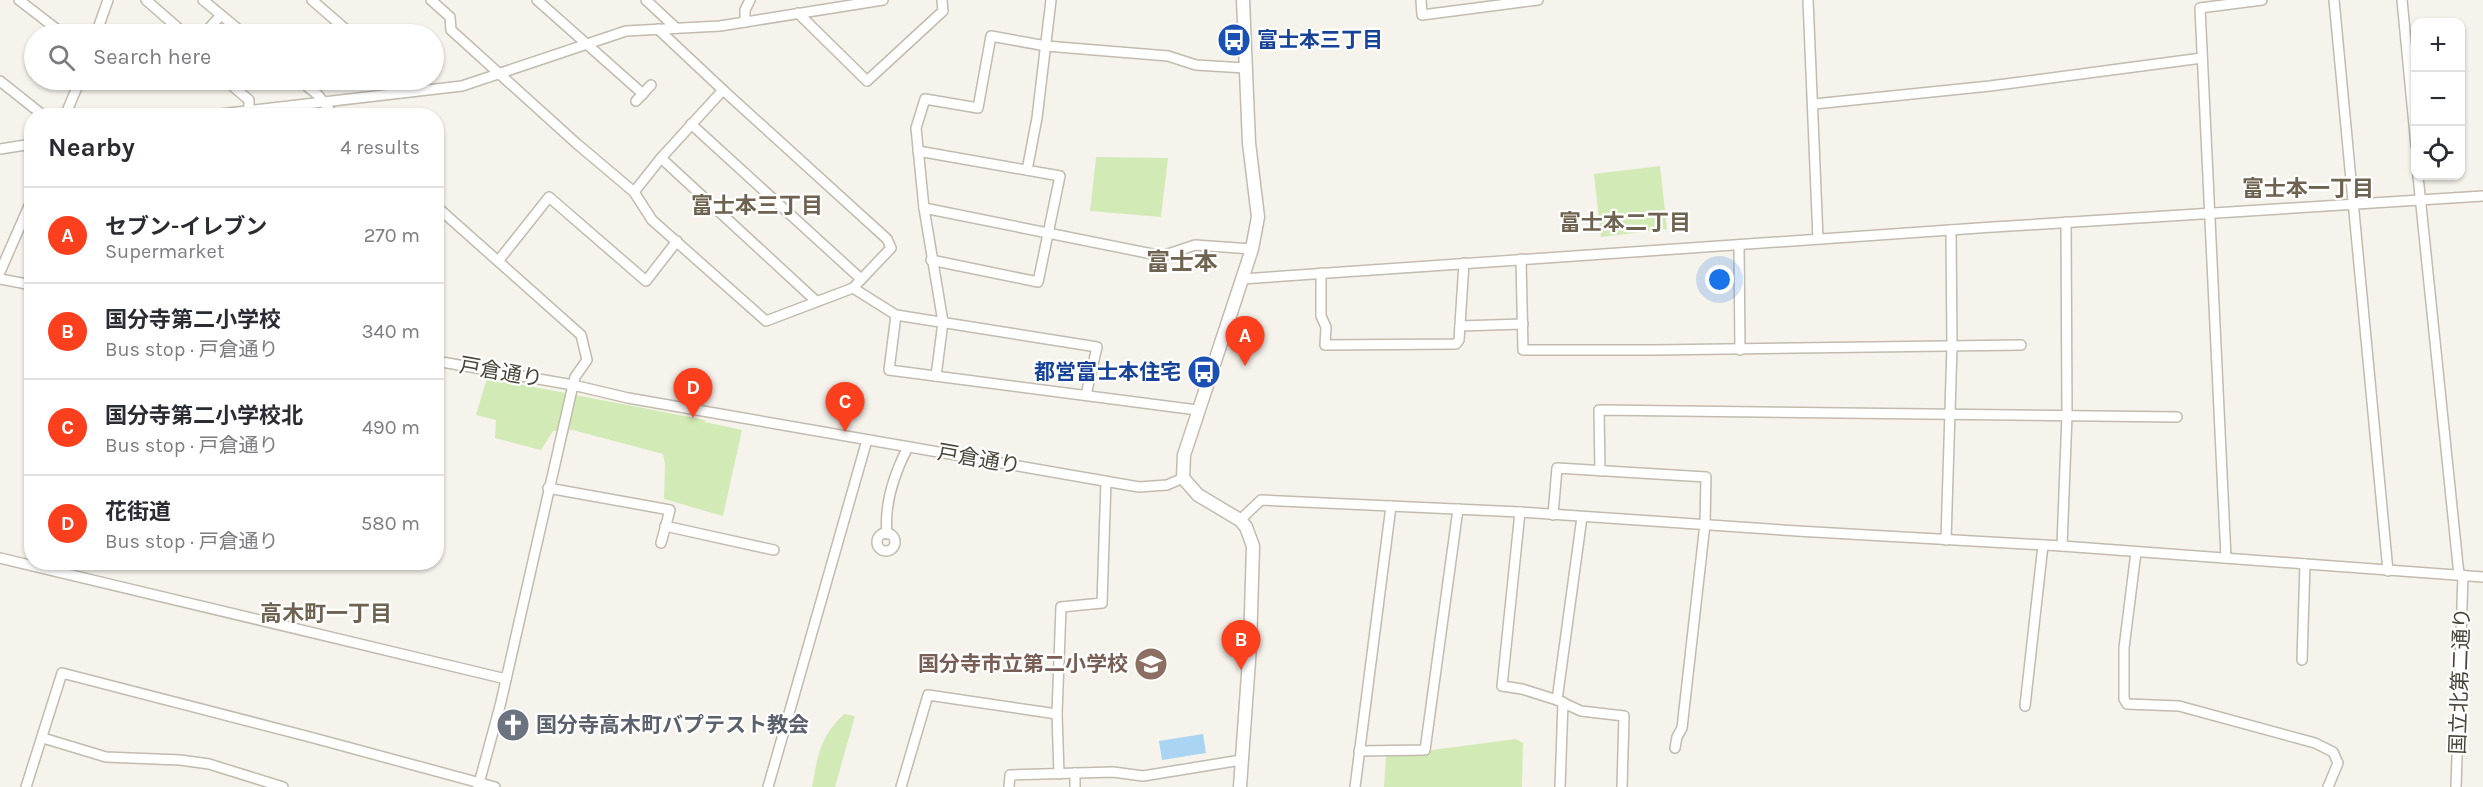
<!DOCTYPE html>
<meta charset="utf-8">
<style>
:root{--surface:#fff;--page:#f7f7f7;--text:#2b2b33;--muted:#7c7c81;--line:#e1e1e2;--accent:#fc3f1d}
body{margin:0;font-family:Karla,"Noto Sans JP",sans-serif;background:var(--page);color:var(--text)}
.controls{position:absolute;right:18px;top:18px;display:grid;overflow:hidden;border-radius:12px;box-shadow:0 2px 4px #0004}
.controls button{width:54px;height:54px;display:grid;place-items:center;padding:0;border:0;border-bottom:2px solid var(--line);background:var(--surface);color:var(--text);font:30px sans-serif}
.you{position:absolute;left:1720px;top:280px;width:21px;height:21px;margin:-15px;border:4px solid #fff;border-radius:50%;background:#1a73e8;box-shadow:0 0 0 9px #1a73e833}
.badge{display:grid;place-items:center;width:39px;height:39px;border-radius:50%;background:var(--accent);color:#fff;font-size:20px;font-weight:700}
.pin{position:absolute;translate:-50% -50px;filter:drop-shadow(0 2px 3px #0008)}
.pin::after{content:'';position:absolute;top:32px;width:21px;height:18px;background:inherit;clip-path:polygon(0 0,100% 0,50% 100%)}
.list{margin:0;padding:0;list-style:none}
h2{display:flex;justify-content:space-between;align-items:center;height:78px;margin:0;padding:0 24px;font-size:26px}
h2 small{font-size:20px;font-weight:400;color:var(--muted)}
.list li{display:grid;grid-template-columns:39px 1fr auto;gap:18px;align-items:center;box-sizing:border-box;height:96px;padding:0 24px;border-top:2px solid var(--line)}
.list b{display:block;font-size:22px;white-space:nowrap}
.list p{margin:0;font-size:20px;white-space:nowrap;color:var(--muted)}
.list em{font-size:20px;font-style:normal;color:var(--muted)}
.icon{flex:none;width:33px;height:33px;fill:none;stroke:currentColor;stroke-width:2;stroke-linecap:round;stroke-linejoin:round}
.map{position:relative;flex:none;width:2483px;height:787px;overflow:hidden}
.search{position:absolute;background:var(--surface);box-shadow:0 2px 4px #0004;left:24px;top:24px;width:420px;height:66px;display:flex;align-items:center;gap:15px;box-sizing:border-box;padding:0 21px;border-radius:33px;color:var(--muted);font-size:22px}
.panel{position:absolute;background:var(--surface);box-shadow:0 2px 4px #0004;left:24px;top:108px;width:420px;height:462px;border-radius:24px}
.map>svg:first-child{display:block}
</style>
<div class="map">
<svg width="2483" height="787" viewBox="0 0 2483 787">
<rect width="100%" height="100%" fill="#f6f3ec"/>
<g fill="#d2eab5">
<polygon points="1096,157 1168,158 1161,217 1090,211"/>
<polygon points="1660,166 1667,229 1601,237 1594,174"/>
<polygon points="487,378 705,420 705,422 742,430 723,516 664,499 665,464 663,454 573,430 553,431 541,450 495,438 496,420 476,415"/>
<path d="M 844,714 L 855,716 L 835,787 L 812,787 C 818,755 820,737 844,714 Z"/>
<polygon points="1516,739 1523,743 1522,787 1384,787 1386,756"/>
</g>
<polygon fill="#a9d4f2" points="1203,734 1206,753 1162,760 1159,741"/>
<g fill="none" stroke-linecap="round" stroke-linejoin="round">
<g stroke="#c2bbae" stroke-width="12">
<g id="minor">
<polyline points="19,0 63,34"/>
<polyline points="146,0 185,34"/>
<polyline points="203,0 244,34"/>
<polyline points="312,0 351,34"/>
<polyline points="431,0 450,17 451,30 576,143 634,192 652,220 766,321 853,288 891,248 887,239 723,90"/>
<polyline points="537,0 643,94"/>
<polyline points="646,0 676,28"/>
<polyline points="1421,0 1422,15 1538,0"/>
<polyline points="1808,0 1818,239"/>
<polyline points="2334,0 2388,571"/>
<polyline points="2402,0 2416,146"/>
<polyline points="798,13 867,81 943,11 942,0"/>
<polyline points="745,22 745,10 750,0"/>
<polyline points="96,34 108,0"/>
<polyline points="204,34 221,15"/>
<polyline points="299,80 318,95 334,116"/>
<polyline points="401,80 415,91"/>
<polyline points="0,81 44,116"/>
<polyline points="230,84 249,100 249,110"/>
<polyline points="636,101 651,85"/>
<polyline points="1814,104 1990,86 2202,58"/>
<polyline points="65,116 80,80"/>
<polyline points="203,116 462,86 626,31 720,26 883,0"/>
<polyline points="691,124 861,279"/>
<polyline points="0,149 32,144"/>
<polyline points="918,151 1060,176 1038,282 931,260"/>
<polyline points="661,158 816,301"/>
<polyline points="1027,170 1037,118 1051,0"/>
<polyline points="2418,176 2459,575"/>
<polyline points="634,192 661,158 723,90 658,29"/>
<polyline points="436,206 581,335 587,360 575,377 573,385 500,706 478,787"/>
<polyline points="924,208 1162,256 1195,245 1252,249"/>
<polyline points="1739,245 1740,350"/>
<polyline points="1521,259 1523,350 1655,350 2021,345"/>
<polyline points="499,260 549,197 646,281 677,241"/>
<polyline points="0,272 32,199"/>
<polyline points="1321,273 1321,316 1326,327 1325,345 1456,344 1459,340 1464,263"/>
<polyline points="0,279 32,285"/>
<path d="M 1242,279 C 1656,251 2069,220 2483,196"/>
<polyline points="853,288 896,315 1097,347 1086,395"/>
<polyline points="896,315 889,370 1197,410"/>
<polyline points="1460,326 1523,324"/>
<polyline points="436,361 573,385 628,398 1139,487 1167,485 1183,478"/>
<polyline points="936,376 943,322 924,208 916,128 925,99 978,108 991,36 1046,46 1168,56 1196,65 1245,68"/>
<polyline points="1600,471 1599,410 2177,417"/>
<polyline points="548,488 670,510 661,543"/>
<polyline points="1520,512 1502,686 1522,689 1557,700 1581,711 1624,716 1622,787"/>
<polyline points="1553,515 1557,468 1706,477 1705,524 1682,728 1677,737 1675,748"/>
<polyline points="1240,520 1261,500 1520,512 1797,531 2062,546 2483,577"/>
<polyline points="665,526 774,550"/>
<circle cx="886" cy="542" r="9"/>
<path d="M 887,534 C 884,503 894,474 908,447"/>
<polyline points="1946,540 1952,346 1951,230"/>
<polyline points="2062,546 2067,415 2066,222"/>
<polyline points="2136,552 2124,648 2124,699 2127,704 2179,706 2315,743 2333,752 2338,763 2328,787"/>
<polyline points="0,558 506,679"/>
<polyline points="2226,558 2200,8 2262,0"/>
<polyline points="2302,660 2305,564"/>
<polyline points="1557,700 1582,517"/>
<polyline points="2025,706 2043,545"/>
<polyline points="43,738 106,757 180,760 209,764 283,787"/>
<polyline points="1359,751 1425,750 1458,509"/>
<polyline points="1075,773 1075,787"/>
<polyline points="1059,774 1057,714 1061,607 1102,603 1106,481"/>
<polyline points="26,787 62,673 310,737 495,787"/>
<polyline points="768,787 867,440"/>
<polyline points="901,787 928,695 1057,714"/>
<polyline points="1009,787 1010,775 1113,772 1143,776 1241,760"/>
<polyline points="1355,787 1391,506"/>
<polyline points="1560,787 1563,702"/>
<polyline points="2456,787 2463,575"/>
</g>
</g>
<g stroke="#c2bbae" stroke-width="15">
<polyline id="tertiary" points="1240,787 1250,646 1253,546 1246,527 1240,520 1198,495 1183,478 1184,455 1252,249 1258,217 1249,143 1243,0"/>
</g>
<use href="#minor" stroke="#fff" stroke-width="9"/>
<use href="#tertiary" stroke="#fff" stroke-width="12"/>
</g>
<defs>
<g id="bus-disc" transform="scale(1.725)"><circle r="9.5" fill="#1a4fb4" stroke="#fff"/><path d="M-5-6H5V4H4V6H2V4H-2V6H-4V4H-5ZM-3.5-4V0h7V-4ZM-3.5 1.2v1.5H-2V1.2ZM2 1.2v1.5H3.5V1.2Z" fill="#fff"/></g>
<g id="school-disc" transform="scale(1.725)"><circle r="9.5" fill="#8d6e63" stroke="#fff"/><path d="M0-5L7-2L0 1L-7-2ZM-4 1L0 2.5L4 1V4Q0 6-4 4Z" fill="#fff"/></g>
<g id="church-disc" transform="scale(1.725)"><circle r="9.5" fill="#6b7280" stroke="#fff"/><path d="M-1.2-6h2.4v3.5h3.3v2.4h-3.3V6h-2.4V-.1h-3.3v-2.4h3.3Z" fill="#fff"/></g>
</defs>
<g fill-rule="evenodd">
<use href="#bus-disc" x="1234" y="40"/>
<use href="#bus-disc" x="1204" y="372"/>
<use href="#school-disc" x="1151" y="664"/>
<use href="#church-disc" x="513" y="725"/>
</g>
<g text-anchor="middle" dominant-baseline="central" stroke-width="4.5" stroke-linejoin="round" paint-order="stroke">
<g font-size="21" font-weight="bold" fill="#164399" stroke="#fff" text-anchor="start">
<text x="1257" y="40">富士本三丁目</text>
<text x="1181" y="372" text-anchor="end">都営富士本住宅</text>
</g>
<g font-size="21" fill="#4b4439" stroke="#fff">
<text transform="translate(501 372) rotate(10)">戸倉通り</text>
<text transform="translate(979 459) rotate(10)">戸倉通り</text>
<text transform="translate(2460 681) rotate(-88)">国立北第二通り</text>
</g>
<g font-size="21" font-weight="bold" fill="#785e54" stroke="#fff" text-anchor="end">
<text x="1128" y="664">国分寺市立第二小学校</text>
</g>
<g font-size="21" font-weight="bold" fill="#5b616d" stroke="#fff" text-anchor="start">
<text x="536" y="725">国分寺高木町バプテスト教会</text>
</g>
<g font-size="22" font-weight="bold" fill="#6e6250" stroke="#fff">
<text x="2308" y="189">富士本一丁目</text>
<text x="757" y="206">富士本三丁目</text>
<text x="1625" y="223">富士本二丁目</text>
<text x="326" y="614">高木町一丁目</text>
</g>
<g font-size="24" font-weight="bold" fill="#6e6250" stroke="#fff">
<text x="1182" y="262">富士本</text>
</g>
</g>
</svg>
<div class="controls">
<button>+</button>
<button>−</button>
<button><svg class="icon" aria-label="locate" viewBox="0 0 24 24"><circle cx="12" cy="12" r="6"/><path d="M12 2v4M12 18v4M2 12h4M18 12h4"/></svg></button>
</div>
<div class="you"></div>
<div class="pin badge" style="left:1245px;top:366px">A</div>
<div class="pin badge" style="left:1241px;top:670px">B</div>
<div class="pin badge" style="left:845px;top:432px">C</div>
<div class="pin badge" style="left:693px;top:418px">D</div>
<div class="search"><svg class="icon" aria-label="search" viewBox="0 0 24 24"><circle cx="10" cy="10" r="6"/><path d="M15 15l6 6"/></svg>Search here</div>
<section class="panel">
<h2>Nearby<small>4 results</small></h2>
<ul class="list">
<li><span class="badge">A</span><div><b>セブン-イレブン</b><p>Supermarket</p></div><em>270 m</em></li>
<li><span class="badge">B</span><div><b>国分寺第二小学校</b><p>Bus stop · 戸倉通り</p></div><em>340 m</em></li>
<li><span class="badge">C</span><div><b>国分寺第二小学校北</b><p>Bus stop · 戸倉通り</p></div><em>490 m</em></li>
<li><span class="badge">D</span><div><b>花街道</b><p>Bus stop · 戸倉通り</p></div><em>580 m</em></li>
</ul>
</section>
</div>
